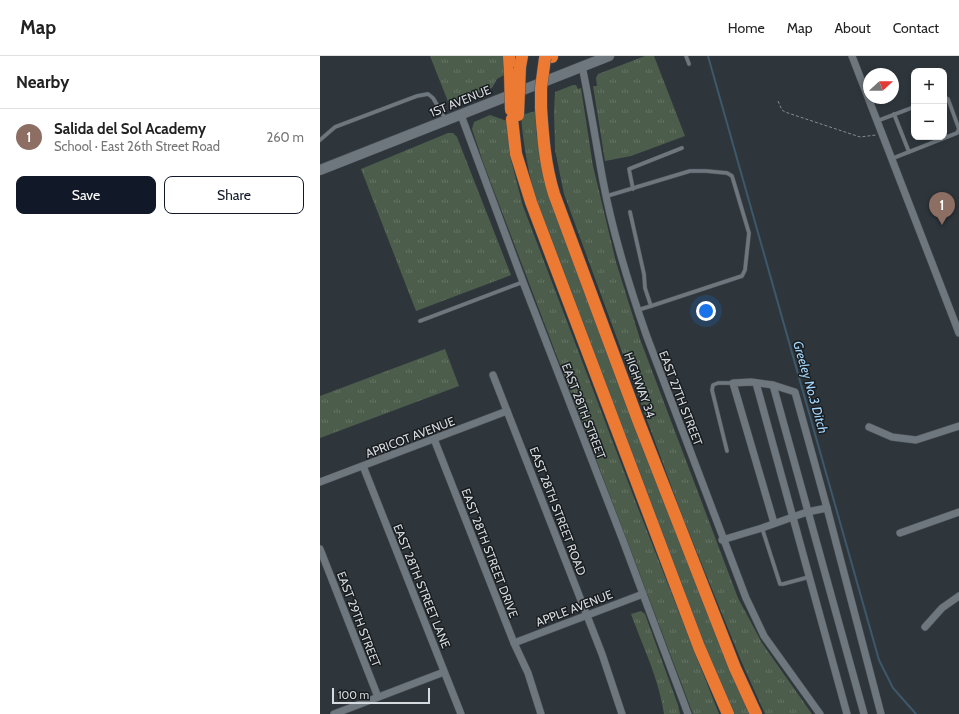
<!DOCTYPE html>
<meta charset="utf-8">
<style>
:root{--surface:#fff;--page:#f6f6f6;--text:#222;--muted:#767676;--line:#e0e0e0;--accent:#111827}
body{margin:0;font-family:Cabin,sans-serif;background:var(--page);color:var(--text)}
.controls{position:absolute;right:12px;top:12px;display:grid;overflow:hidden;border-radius:8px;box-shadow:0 2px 6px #0003}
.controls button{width:36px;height:36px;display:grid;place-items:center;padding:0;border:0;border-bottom:1px solid var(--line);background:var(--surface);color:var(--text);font:20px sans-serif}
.compass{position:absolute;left:543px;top:12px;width:36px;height:36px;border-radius:50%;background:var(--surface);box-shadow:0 2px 6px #0003;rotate:69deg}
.scale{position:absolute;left:12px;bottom:10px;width:98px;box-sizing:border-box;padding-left:4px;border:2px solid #d6dbdf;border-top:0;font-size:11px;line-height:14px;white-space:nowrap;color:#d6dbdf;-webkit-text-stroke:3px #191d20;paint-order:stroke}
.you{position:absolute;left:386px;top:255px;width:14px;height:14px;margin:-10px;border:3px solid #fff;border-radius:50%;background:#1a73e8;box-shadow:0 0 0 6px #1a73e833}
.badge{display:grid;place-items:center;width:26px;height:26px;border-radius:50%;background:var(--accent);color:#fff;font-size:13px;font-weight:700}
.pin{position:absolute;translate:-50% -33px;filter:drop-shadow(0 1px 2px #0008)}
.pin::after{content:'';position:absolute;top:21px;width:14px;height:12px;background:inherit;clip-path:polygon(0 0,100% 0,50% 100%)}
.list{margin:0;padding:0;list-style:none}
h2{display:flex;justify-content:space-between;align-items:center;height:52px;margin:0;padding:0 16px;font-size:17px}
h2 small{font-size:13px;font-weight:400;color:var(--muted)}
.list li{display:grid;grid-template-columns:26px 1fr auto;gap:12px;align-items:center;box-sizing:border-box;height:56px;padding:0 16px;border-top:1px solid var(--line)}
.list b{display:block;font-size:15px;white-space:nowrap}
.list p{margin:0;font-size:13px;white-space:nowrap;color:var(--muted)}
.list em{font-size:13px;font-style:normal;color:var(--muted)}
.actions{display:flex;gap:8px;padding:12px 16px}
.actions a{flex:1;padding:9px 0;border:1px solid var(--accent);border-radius:8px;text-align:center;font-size:14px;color:var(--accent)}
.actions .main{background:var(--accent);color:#fff}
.map{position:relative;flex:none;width:639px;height:658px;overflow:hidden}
header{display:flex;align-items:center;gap:24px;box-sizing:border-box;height:56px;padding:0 20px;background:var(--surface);border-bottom:1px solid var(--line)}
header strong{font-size:19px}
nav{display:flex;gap:22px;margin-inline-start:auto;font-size:14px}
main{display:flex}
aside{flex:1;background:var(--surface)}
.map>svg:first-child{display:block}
</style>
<header>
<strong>Map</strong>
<nav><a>Home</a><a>Map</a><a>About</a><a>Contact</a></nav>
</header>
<main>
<aside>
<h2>Nearby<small></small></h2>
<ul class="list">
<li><span class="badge" style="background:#8d6e63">1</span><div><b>Salida del Sol Academy</b><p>School · East 26th Street Road</p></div><em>260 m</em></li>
</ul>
<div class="actions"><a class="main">Save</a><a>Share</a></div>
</aside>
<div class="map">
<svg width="639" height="658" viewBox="0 0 639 658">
<defs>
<pattern id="grass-tufts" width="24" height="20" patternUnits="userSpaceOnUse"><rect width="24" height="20" fill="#4c5d4b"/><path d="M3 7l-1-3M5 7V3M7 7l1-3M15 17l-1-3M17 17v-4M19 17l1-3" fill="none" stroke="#657464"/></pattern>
</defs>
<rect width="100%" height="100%" fill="#2e363c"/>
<g fill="url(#grass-tufts)">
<polygon points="110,0 183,0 184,19 177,23 172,32 129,48"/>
<polygon points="325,0 334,0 365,80 311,100 285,105 273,30 277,30 276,22 278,18"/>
<polygon points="253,29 256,29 258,33 261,32 273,110 296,206 320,283 418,542 442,587 492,658 445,658 422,607 363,462 244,138 235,94 234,55 235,36"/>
<path d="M 216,55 L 216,76 L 221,105 L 430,658 L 414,658 L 383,588 L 218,153 C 210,122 203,91 201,59 Z"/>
<polygon points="170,59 187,65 190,100 203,150 318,452 399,658 373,658 163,106 152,73 154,66"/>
<polygon points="128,77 133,77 137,81 191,219 96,255 41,113"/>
<polygon points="125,293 139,330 0,382 0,340"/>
<path d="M 321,555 L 325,558 L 358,649 L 360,658 L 344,658 C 339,623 323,591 311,558 Z"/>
</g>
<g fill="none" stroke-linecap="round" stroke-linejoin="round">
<polyline stroke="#3e586b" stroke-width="2" points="388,0 559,604 573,632 596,658"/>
<g stroke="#4c5258" stroke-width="4.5">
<g id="lane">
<polyline points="366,0 369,8"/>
<polyline points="574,58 589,96"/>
<polyline points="557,65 594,51"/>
<polyline points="0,84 15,71 97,40 108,38 113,42 126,64"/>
<polyline points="571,103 637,77 639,73 628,43 624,41"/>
<polyline points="313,133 309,113 362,92"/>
<polyline points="287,140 370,115 386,115 407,117 412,120 429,177 425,214 422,220 331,250"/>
<polyline points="310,156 324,218 325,232 331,250 318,254"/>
<polyline points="100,265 203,226"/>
<polyline points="407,395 392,334 393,329 398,327 413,327"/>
<polyline points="442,472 460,528 463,528 489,521"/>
</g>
</g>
<g stroke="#4c5258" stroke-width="8">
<g id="street">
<polyline points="532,0 639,277"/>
<path d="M 262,10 C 270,48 276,87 283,125 C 293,178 309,230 327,281 L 426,542 L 444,580 L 500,658"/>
<polyline points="141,59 203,226 302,482 368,658"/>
<polyline points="173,319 282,598 302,658"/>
<polyline points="436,327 527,658"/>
<polyline points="453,329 544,658"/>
<polyline points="549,371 572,381 596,384 639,370"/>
<polyline points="114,383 194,587 208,617 221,658"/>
<polyline points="43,410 141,658"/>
<polyline points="0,426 187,355"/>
<polyline points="454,467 413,327 431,326 453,329 475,336 507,452 561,658"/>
<polyline points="580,477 639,456"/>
<polyline points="402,484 442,472 487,456 507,452"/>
<polyline points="0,493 58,641"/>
<polyline points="605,571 622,552 639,540"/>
<polyline points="194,587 323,538"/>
<polyline points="14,658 124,616"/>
</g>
</g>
<g stroke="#4c5258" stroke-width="11">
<polyline id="secondary" points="0,114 289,0"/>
</g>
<g stroke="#4c5258" stroke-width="13">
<g id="highway">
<polyline points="189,0 190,17"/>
<polyline points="232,1 232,0"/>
<polyline points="200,11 202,0"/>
<path d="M 221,52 C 223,81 225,109 234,138 L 318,364 L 415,612 L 436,658"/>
<polyline points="192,63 196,98 211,146 379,591 408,658"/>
</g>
</g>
<polyline stroke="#858c91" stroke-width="1" stroke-dasharray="3 2" stroke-linecap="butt" points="458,45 462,54 465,56 540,81 556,79"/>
<use href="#lane" stroke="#6e777e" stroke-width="3.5"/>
<use href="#street" stroke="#6e777e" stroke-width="7"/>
<use href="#secondary" stroke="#6e777e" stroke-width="10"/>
<use href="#highway" stroke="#ec7a33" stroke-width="12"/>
<g stroke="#4c5258" stroke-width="13" stroke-linecap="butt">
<g id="highway-bridge">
<polyline points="190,17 191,54"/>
<polyline points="221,52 221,32 225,2"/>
<polyline points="198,59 200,11"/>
</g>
</g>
<use href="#highway-bridge" stroke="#ec7a33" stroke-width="12"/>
</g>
<g text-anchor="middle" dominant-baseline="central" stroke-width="3" stroke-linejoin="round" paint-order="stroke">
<g font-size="12" fill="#d6dbdf" stroke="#191d20">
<text transform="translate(140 45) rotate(-22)">1ST AVENUE</text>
<text transform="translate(320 329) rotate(70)">HIGHWAY 34</text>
<text transform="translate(361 342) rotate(69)">EAST 27TH STREET</text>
<text transform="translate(264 355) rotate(69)">EAST 28TH STREET</text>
<text transform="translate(90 381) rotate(-21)">APRICOT AVENUE</text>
<text transform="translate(238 455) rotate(69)">EAST 28TH STREET ROAD</text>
<text transform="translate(170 497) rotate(69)">EAST 28TH STREET DRIVE</text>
<text transform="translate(102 530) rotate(68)">EAST 28TH STREET LANE</text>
<text transform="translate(254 552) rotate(-21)">APPLE AVENUE</text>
<text transform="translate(39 563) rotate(69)">EAST 29TH STREET</text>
</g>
<g font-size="13" font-style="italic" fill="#a4d7fd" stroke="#191d20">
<text transform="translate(491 331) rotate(74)">Greeley No.3 Ditch</text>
</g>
</g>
</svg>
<div class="controls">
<button>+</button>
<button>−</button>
</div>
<svg class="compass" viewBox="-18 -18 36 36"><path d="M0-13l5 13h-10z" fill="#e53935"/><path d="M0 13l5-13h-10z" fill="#767676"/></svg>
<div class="scale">100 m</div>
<div class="you"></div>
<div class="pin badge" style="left:622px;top:169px;background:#8d6e63">1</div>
</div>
</main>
